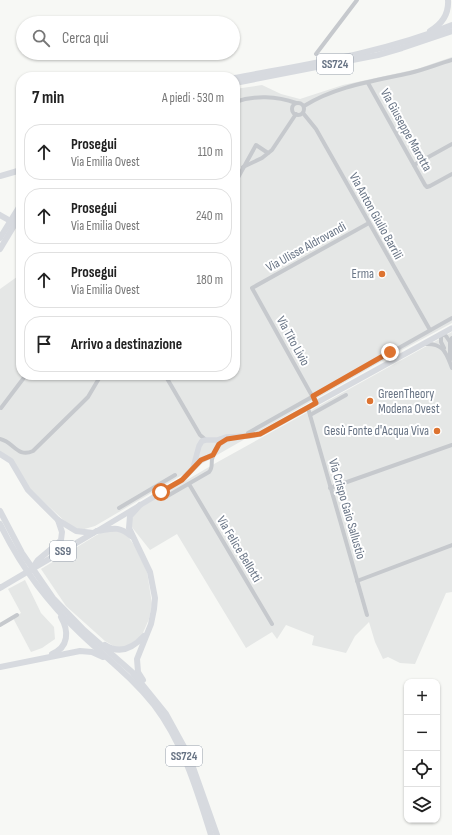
<!DOCTYPE html>
<html lang="it">
<meta charset="utf-8">
<style>
:root{--surface:#fff;--page:#f2f2f2;--text:#222;--muted:#767676;--line:#e0e0e0}
body{margin:0;font-family:"Sofia Sans Condensed",sans-serif;background:var(--page);color:var(--text)}
.controls{position:absolute;right:12px;bottom:12px;display:grid;overflow:hidden;border-radius:8px;box-shadow:0 1px 3px #0004}
.controls button{width:36px;height:36px;display:grid;place-items:center;padding:0;border:0;border-bottom:1px solid var(--line);background:var(--surface);color:var(--text);font:20px sans-serif}
.stop{position:absolute;width:12px;height:12px;margin:-9px;border:3px solid #dd7330;border-radius:50%;background:#fff}
.stop.end{background:#dd7330;border-color:#fff;box-shadow:0 1px 4px #0008}
.list{margin:0;padding:0;list-style:none}
h2{display:flex;justify-content:space-between;align-items:center;height:52px;margin:0;padding:0 16px;font-size:17px}
h2 small{font-size:13px;font-weight:400;color:var(--muted)}
.list li{display:grid;grid-template-columns:26px 1fr auto;gap:12px;align-items:center;box-sizing:border-box;height:56px;margin:0 8px 8px;padding:0 8px;border:1px solid var(--line);border-radius:16px}
.list b{display:block;font-size:15px;white-space:nowrap}
.list p{margin:0;font-size:13px;white-space:nowrap;color:var(--muted)}
.list em{font-size:13px;font-style:normal;color:var(--muted)}
.icon{flex:none;width:22px;height:22px;fill:none;stroke:currentColor;stroke-width:2;stroke-linecap:round;stroke-linejoin:round}
.map{position:relative;flex:none;width:452px;height:835px;overflow:hidden}
.search{position:absolute;background:var(--surface);box-shadow:0 1px 3px #0004;left:16px;top:16px;width:224px;height:44px;display:flex;align-items:center;gap:10px;box-sizing:border-box;padding:0 14px;border-radius:22px;color:var(--muted);font-size:15px}
.panel{position:absolute;background:var(--surface);box-shadow:0 1px 3px #0004;left:16px;top:72px;width:224px;height:308px;border-radius:16px}
.map>svg:first-child{display:block}
</style>
<div class="map">
<svg width="452" height="835" viewBox="0 0 452 835">
<rect width="100%" height="100%" fill="#f7f8f5"/>
<g fill="#e5e7e6">
<polygon points="452,57 452,323 389,357 189,471 95,526 81,530 71,527 28,487 13,460 0,451 0,289 21,274 21,375 235,375 235,89 262,85 281,94 300,99 343,85 417,69"/>
<polygon points="452,332 452,592 446,593 415,664 400,663 388,657 383,659 375,642 369,622 355,636 346,653 312,645 314,636 286,625 277,639 272,632 246,648 177,534 150,550 131,526 131,521 134,514 146,504 214,464"/>
<polygon points="112,529 125,533 135,546 147,572 152,604 149,619 142,635 127,647 117,648 105,641 66,606 41,569 105,530"/>
<polygon points="25,580 41,613 54,627 55,639 42,648 31,652 13,618 21,613 8,589"/>
</g>
<g fill="none" stroke-linecap="round" stroke-linejoin="round">
<g stroke="#c6c9cd" stroke-width="4">
<polyline points="316,54 357,0"/>
<polyline points="368,83 425,185 427,187 430,186 452,174"/>
<path d="M 235,102 C 254,95 277,96 296,103"/>
<circle cx="298" cy="109" r="6"/>
<path d="M 304,106 C 336,86 374,81 410,73 C 424,70 438,64 452,60"/>
<polyline points="303,113 316,129 430,330"/>
<polyline points="414,165 452,144"/>
<polyline points="243,167 262,158 272,150 296,114"/>
<polyline points="235,183 256,145 268,153"/>
<path d="M 425,344 C 444,343 446,353 452,368"/>
<polyline points="444,348 441,342 441,334 446,336 450,342"/>
<polyline points="450,360 450,342 452,338"/>
<polyline points="165,375 200,435 206,440"/>
<polyline points="316,403 252,288 369,223"/>
<polyline points="1,408 26,375"/>
<polyline points="308,408 367,615"/>
<polyline points="310,415 346,395"/>
<polyline points="248,433 452,318"/>
<path d="M 0,439 C 14,442 17,458 33,451 L 82,403 L 88,397 L 101,375"/>
<polyline points="189,484 272,624"/>
<polyline points="330,488 452,445"/>
<path d="M 161,492 L 164,498 L 209,472 C 214,467 210,462 213,456"/>
<polyline points="119,508 175,475"/>
<polyline points="357,581 452,545"/>
<polyline points="0,625 17,615"/>
</g>
<g stroke="#d7dadf" stroke-width="5.5">
<polyline points="193,468 199,446 202,441 206,440 217,440 226,437 249,436 260,434 452,328"/>
<polyline points="97,531 182,480 201,460 213,455 219,444 227,439"/>
</g>
<polyline stroke="#d7dadf" stroke-width="6" points="0,588 95,532"/>
<g stroke="#d7dadf" stroke-width="6">
<path d="M 430,31 C 442,24 449,14 448,0"/>
<path d="M 235,78 C 308,64 383,53 452,25"/>
<polyline points="235,83 378,55 402,48 452,31"/>
<polyline points="0,176 21,170"/>
<polyline points="0,215 21,227"/>
<polyline points="0,238 21,204"/>
<polyline points="0,249 21,214"/>
<polyline points="0,454 11,461 28,490 58,520 76,531 93,533"/>
<polyline points="140,505 130,516 129,528 150,572 155,598 154,609 151,624 137,659 138,672 143,680"/>
<polyline points="0,511 22,553 53,598 84,630 132,672 166,714 189,756 217,835"/>
<path d="M 0,524 C 20,565 47,602 80,633 C 106,658 131,676 154,705 C 183,743 197,790 211,835"/>
<path d="M 97,531 C 112,529 118,525 131,536"/>
<polyline points="32,569 38,560 57,544 61,540 62,532 58,520"/>
<polyline points="0,587 1,587"/>
<path d="M 105,645 C 120,655 133,648 144,636"/>
<path d="M 52,654 C 69,647 69,631 61,617"/>
<polyline points="0,667 80,651 92,652 103,657"/>
</g>
</g>
<g fill="none" stroke-linecap="round" stroke-linejoin="round">
<polyline stroke="#dd7330" stroke-width="5" points="161,492 182,480 201,460 213,455 219,444 227,439 260,434 316,403 313,396 390,352"/>
</g>
<g fill="#dd7330" stroke="#fff" stroke-width="1.5">
<circle cx="382" cy="274" r="4"/>
<circle cx="370" cy="401" r="4"/>
<circle cx="437" cy="431" r="4"/>
</g>
<g text-anchor="middle" dominant-baseline="central" stroke-width="4" stroke-linejoin="round" paint-order="stroke">
<g fill="#fff" stroke="#959eaa" stroke-width="1">
<rect x="317" y="54" width="36" height="20" rx="3"/>
<rect x="50" y="541" width="26" height="20" rx="3"/>
<rect x="166" y="746" width="36" height="20" rx="3"/>
</g>
<g font-size="12" font-weight="bold" fill="#687485">
<text x="335" y="64">SS724</text>
<text x="63" y="551">SS9</text>
<text x="184" y="756">SS724</text>
</g>
<g font-size="13" fill="#687485" stroke="#fff">
<text transform="translate(406 130) rotate(61)">Via Giuseppe Marotta</text>
<text transform="translate(376 216) rotate(61)">Via Anton Giulio Barrili</text>
<text transform="translate(306 247) rotate(-29)">Via Ulisse Aldrovandi</text>
<text transform="translate(293 341) rotate(61)">Via Tito Livio</text>
<text transform="translate(347 509) rotate(74)">Via Crispo Gaio Sallustio</text>
<text transform="translate(239 549) rotate(59)">Via Felice Bellotti</text>
</g>
<g font-size="13" fill="#687485" stroke="#fff" text-anchor="end">
<text x="374" y="274">Erma</text>
<text x="378" y="394" text-anchor="start">GreenTheory<tspan x="378" dy="15">Modena Ovest</tspan></text>
<text x="429" y="431">Gesù Fonte d'Acqua Viva</text>
</g>
</g>
</svg>
<div class="controls">
<button>+</button>
<button>−</button>
<button><svg class="icon" aria-label="locate" viewBox="0 0 24 24"><circle cx="12" cy="12" r="6"/><path d="M12 2v4M12 18v4M2 12h4M18 12h4"/></svg></button>
<button><svg class="icon" aria-label="layers" viewBox="0 0 24 24"><path d="M12 4l9 5-9 5-9-5zM3 14l9 5 9-5"/></svg></button>
</div>
<div class="stop" style="left:161px;top:492px"></div>
<div class="stop end" style="left:390px;top:352px"></div>
<div class="search"><svg class="icon" aria-label="search" viewBox="0 0 24 24"><circle cx="10" cy="10" r="6"/><path d="M15 15l6 6"/></svg>Cerca qui</div>
<section class="panel">
<h2>7 min<small>A piedi · 530 m</small></h2>
<ul class="list">
<li><svg class="icon" aria-label="ahead" viewBox="0 0 24 24"><path d="M12 20V5M6 11l6-6 6 6"/></svg><div><b>Prosegui</b><p>Via Emilia Ovest</p></div><em>110 m</em></li>
<li><svg class="icon" aria-label="ahead" viewBox="0 0 24 24"><path d="M12 20V5M6 11l6-6 6 6"/></svg><div><b>Prosegui</b><p>Via Emilia Ovest</p></div><em>240 m</em></li>
<li><svg class="icon" aria-label="ahead" viewBox="0 0 24 24"><path d="M12 20V5M6 11l6-6 6 6"/></svg><div><b>Prosegui</b><p>Via Emilia Ovest</p></div><em>180 m</em></li>
<li><svg class="icon" aria-label="arrive" viewBox="0 0 24 24"><path d="M6 21V4h12l-3 4 3 4H6"/></svg><div><b>Arrivo a destinazione</b></div></li>
</ul>
</section>
</div>
